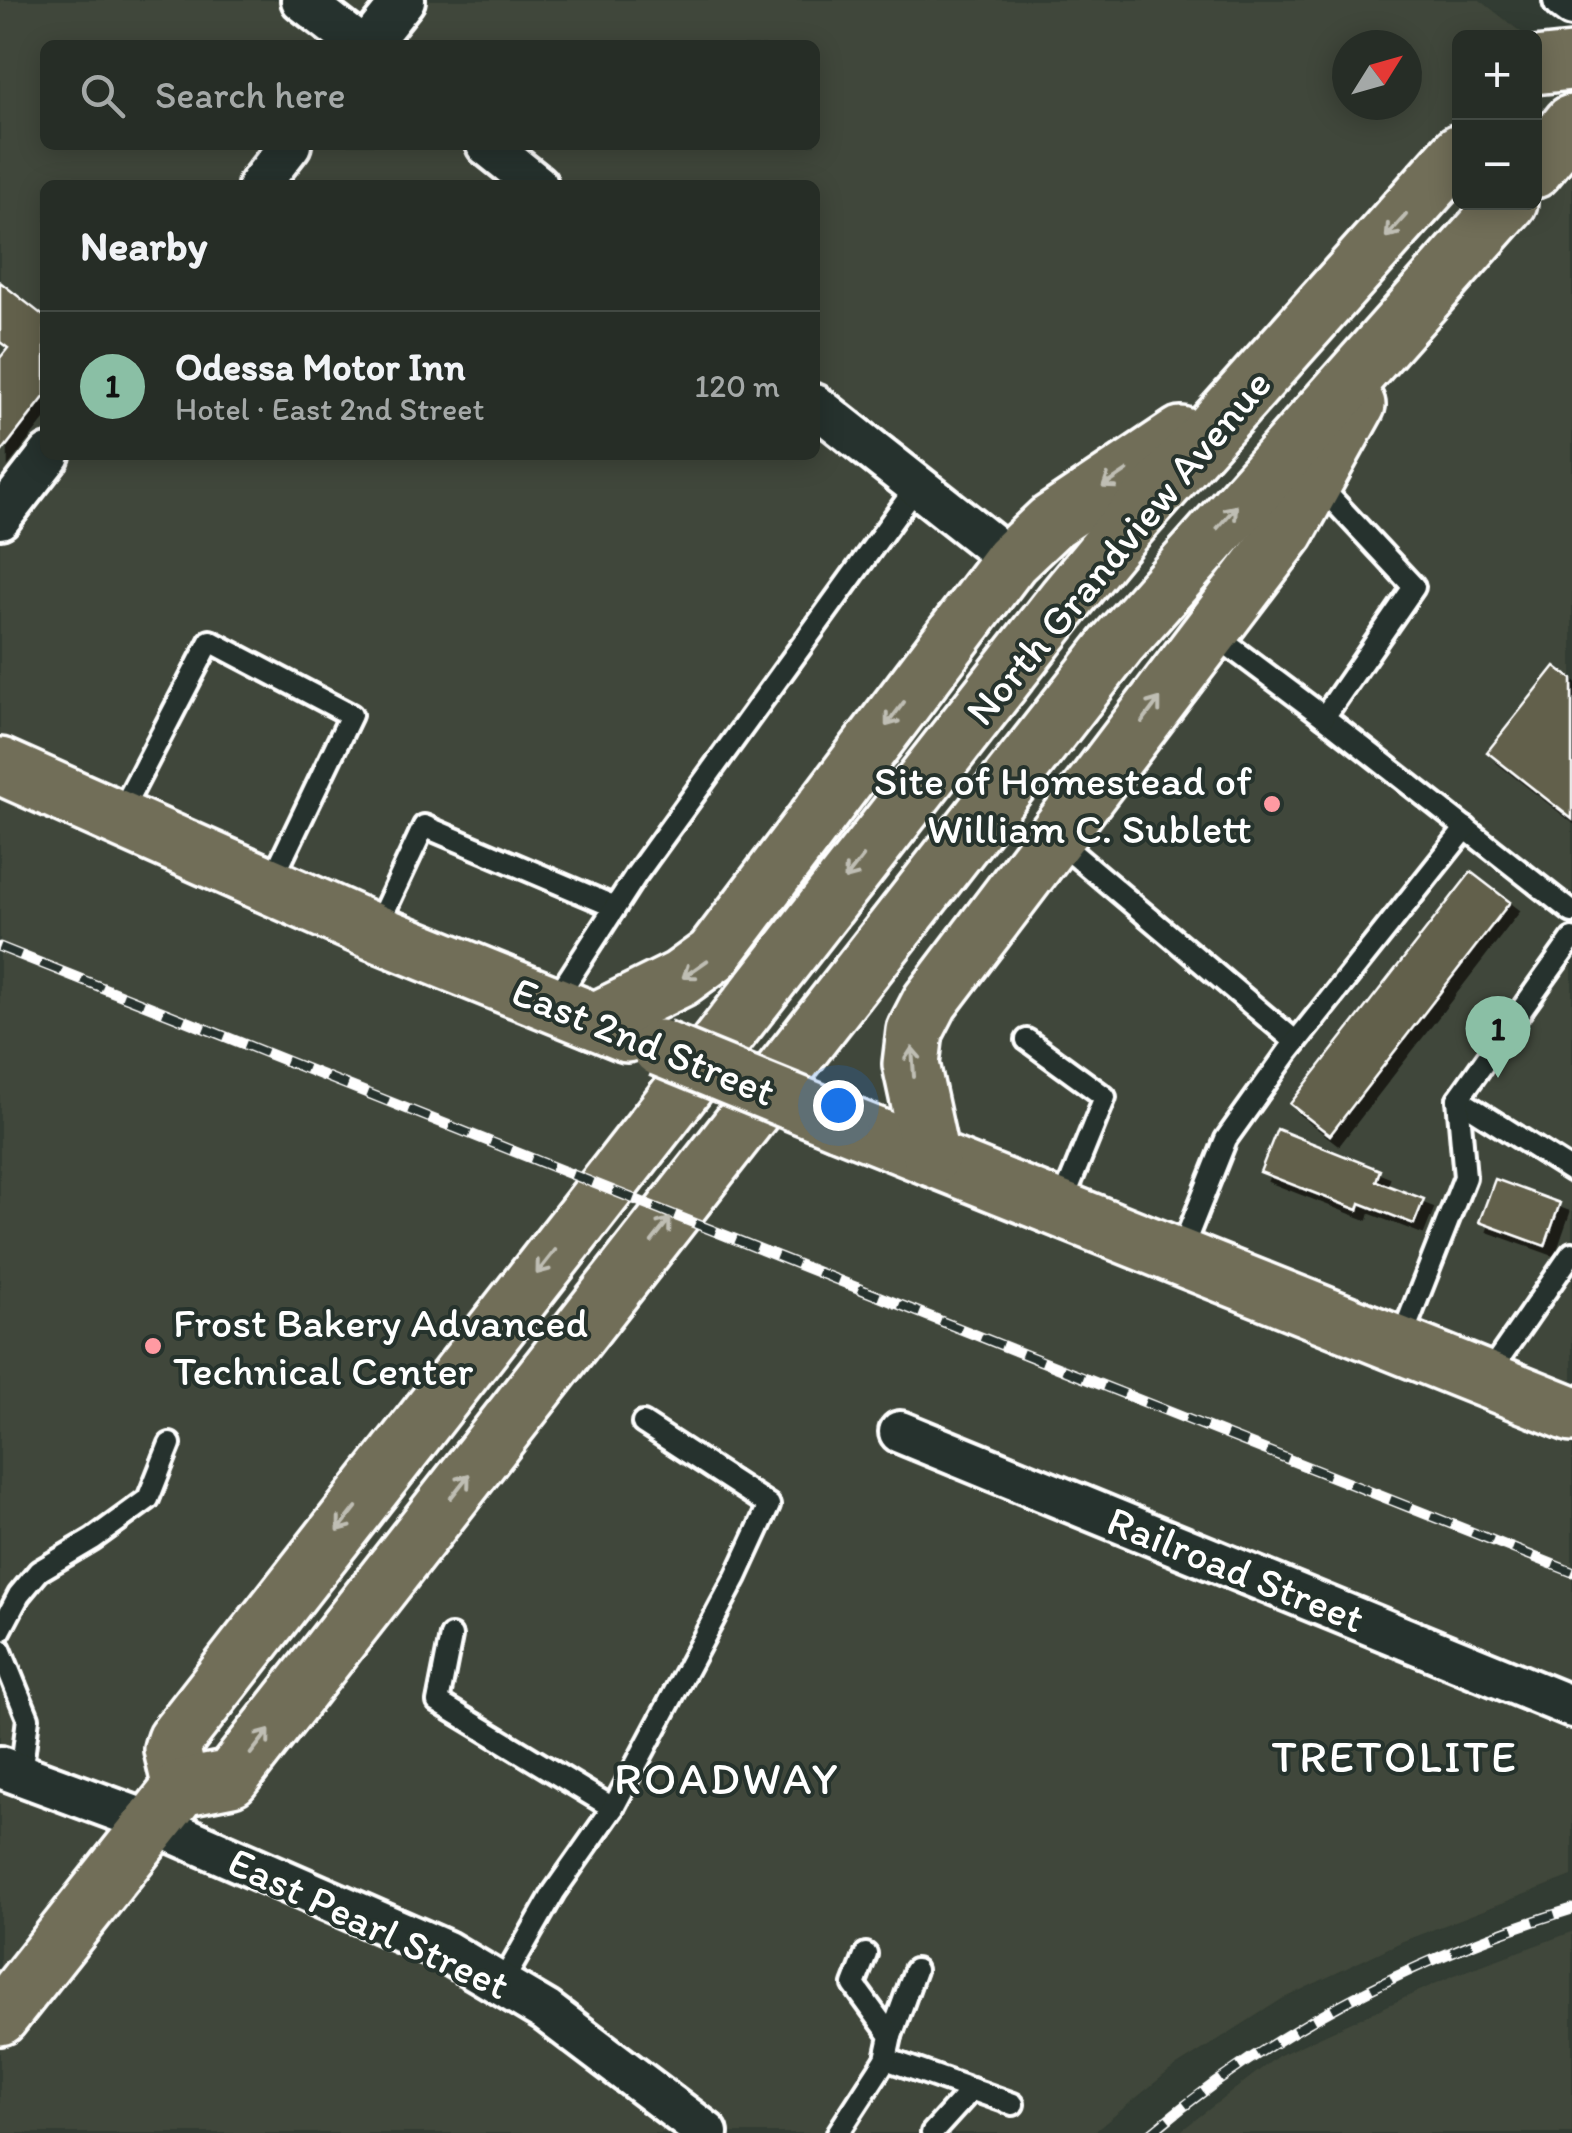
<!DOCTYPE html>
<meta charset="utf-8">
<style>
:root{--surface:#262d26;--page:#2e352e;--text:#f1f3f6;--muted:#a4a8a7;--line:#424943;--accent:#8abfa5}
body{margin:0;font-family:Itim,sans-serif;background:var(--page);color:var(--text)}
.controls{position:absolute;right:30px;top:30px;display:grid;overflow:hidden;border-radius:15px;box-shadow:0 5px 25px #0003}
.controls button{width:90px;height:90px;display:grid;place-items:center;padding:0;border:0;border-bottom:2px solid var(--line);background:var(--surface);color:var(--text);font:50px sans-serif}
.compass{position:absolute;left:1332px;top:30px;width:90px;height:90px;border-radius:50%;background:var(--surface);box-shadow:0 5px 25px #0003;rotate:53deg}
.you{position:absolute;left:838px;top:1105px;width:35px;height:35px;margin:-25px;border:8px solid #fff;border-radius:50%;background:#1a73e8;box-shadow:0 0 0 15px #1a73e833}
.badge{display:grid;place-items:center;width:65px;height:65px;border-radius:50%;background:var(--accent);color:#111;font-size:32px;font-weight:700}
.pin{position:absolute;translate:-50% -82px;filter:drop-shadow(0 2px 5px #0008)}
.pin::after{content:'';position:absolute;top:52px;width:35px;height:30px;background:inherit;clip-path:polygon(0 0,100% 0,50% 100%)}
.list{margin:0;padding:0;list-style:none}
h2{display:flex;justify-content:space-between;align-items:center;height:130px;margin:0;padding:0 40px;font-size:42px}
h2 small{font-size:32px;font-weight:400;color:var(--muted)}
.list li{display:grid;grid-template-columns:65px 1fr auto;gap:30px;align-items:center;box-sizing:border-box;height:150px;padding:0 40px;border-top:2px solid var(--line)}
.list b{display:block;font-size:38px;white-space:nowrap}
.list p{margin:0;font-size:32px;white-space:nowrap;color:var(--muted)}
.list em{font-size:32px;font-style:normal;color:var(--muted)}
.icon{flex:none;width:55px;height:55px;fill:none;stroke:currentColor;stroke-width:2;stroke-linecap:round;stroke-linejoin:round}
.map{position:relative;flex:none;width:1572px;height:2133px;overflow:hidden}
.search{position:absolute;background:var(--surface);box-shadow:0 5px 25px #0003;left:40px;top:40px;width:780px;height:110px;display:flex;align-items:center;gap:25px;box-sizing:border-box;padding:0 35px;border-radius:15px;color:var(--muted);font-size:38px}
.panel{position:absolute;background:var(--surface);box-shadow:0 5px 25px #0003;left:40px;top:180px;width:780px;height:280px;border-radius:15px}
.map>svg:first-child{display:block}
</style>
<div class="map">
<svg width="1572" height="2133" viewBox="0 0 1572 2133">
<defs>
<filter id="shadow"><feDropShadow dx="9" dy="9" stdDeviation="0" flood-color="#0009"/></filter>
</defs>
<rect width="100%" height="100%" fill="#323c33"/>
<filter id="ink" filterUnits="userSpaceOnUse"><feTurbulence type="fractalNoise" baseFrequency=".01" numOctaves="2"/><feDisplacementMap in="SourceGraphic" scale="20" xChannelSelector="R" yChannelSelector="G"/><feConvolveMatrix kernelMatrix="1 2 1 2 8 2 1 2 1" color-interpolation-filters="sRGB"/></filter>
<g filter="url(#ink)">
<g fill="#40473a" fill-rule="evenodd">
<path d="M 0,0 L 1480,0 L 1527,37 L 1460,38 L 1460,202 L 1534,202 L 1535,43 L 1572,74 L 1572,1876 L 1403,1941 L 1282,1999 L 1169,2071 L 1093,2133 L 0,2133 ZM 45,45 L 815,45 L 815,145 L 45,145 ZM 1347,45 L 1407,45 L 1407,105 L 1347,105 ZM 45,185 L 815,185 L 815,455 L 45,455 Z"/>
<polygon points="1572,1932 1572,2133 1178,2133 1278,2056 1452,1976"/>
</g>
<g fill="#62604c" stroke="#fff" stroke-width="2.5" filter="url(#shadow)">
<polygon points="0,282 45,317 45,396 0,454 0,358 8,348 0,342"/>
<polygon points="1555,666 1572,679 1572,819 1487,752"/>
<polygon points="1471,872 1510,902 1330,1135 1290,1104"/>
<polygon points="1277,1129 1380,1170 1376,1181 1424,1199 1414,1224 1360,1203 1358,1210 1260,1172"/>
<polygon points="1495,1179 1560,1203 1545,1246 1479,1222"/>
</g>
<g fill="none" stroke-linecap="round" stroke-linejoin="round">
<g stroke="#fff" stroke-width="28">
<g id="service">
<polyline points="1316,482 1414,587 1324,717 1572,912"/>
<polyline points="1212,633 1324,717"/>
<polyline points="118,818 210,641 351,715 270,884"/>
<polyline points="1057,840 1296,1042"/>
<polyline points="375,931 424,826 615,907"/>
<polyline points="553,1003 636,875 917,486"/>
<polyline points="1027,1040 1105,1097 1060,1208"/>
<polyline points="1458,1099 1572,1171"/>
<polyline points="1180,1254 1226,1139 1288,1052 1466,828"/>
<polyline points="1400,1342 1465,1177 1458,1099 1572,939"/>
<polyline points="1486,1377 1572,1253"/>
<polyline points="0,1631 19,1595 39,1571 93,1539 148,1499 170,1444"/>
<polyline points="451,1636 438,1702 613,1808"/>
<polyline points="0,1649 28,1718 21,1775"/>
<polyline points="502,1983 554,1892 613,1808 736,1577 769,1505 643,1423"/>
<polyline points="891,2036 915,1970"/>
<polyline points="886,2059 1013,2104"/>
<polyline points="838,2133 886,2059 891,2036 854,1985 866,1954"/>
<polyline points="932,2133 972,2089"/>
</g>
</g>
<g stroke="#fff" stroke-width="48">
<g id="minor">
<polyline points="302,0 360,45"/>
<polyline points="1564,0 1572,6"/>
<polyline points="368,45 404,0"/>
<polyline points="487,145 537,185"/>
<polyline points="259,185 290,145"/>
<polyline points="815,405 1011,560"/>
<polyline points="0,518 49,455"/>
<polyline points="900,1432 1572,1707"/>
<polyline points="0,1767 152,1823 445,1951 546,2011 707,2133"/>
</g>
</g>
<g stroke="#fff" stroke-width="62">
<g id="primary">
<polyline points="1534,66 1572,62"/>
<polyline points="1534,170 1572,123"/>
<polyline points="0,766 374,932 627,1034"/>
<polyline points="595,1021 680,979 713,955 1011,560 1050,523 1181,435"/>
<polyline points="839,1121 1572,1414"/>
<polyline points="931,1157 911,1064 915,1031 930,1002 1287,531 1357,405"/>
<polyline points="181,1788 172,1749 175,1740 1066,599 1123,530 1460,152"/>
<polyline points="0,2017 181,1788 231,1778 1118,643 1509,202"/>
</g>
</g>
<use href="#service" stroke="#26332d" stroke-width="20"/>
<use href="#minor" stroke="#26332d" stroke-width="40"/>
<use href="#primary" stroke="#716e59" stroke-width="55"/>
<g stroke="#fff" stroke-width="11">
<g id="rail">
<polyline points="0,947 1572,1572"/>
<path d="M 1151,2133 C 1273,2030 1420,1955 1572,1909"/>
</g>
</g>
<use href="#rail" stroke="#26332d" stroke-width="8" stroke-dasharray="22" stroke-linecap="butt"/>
<g stroke="#fff" stroke-width="62" stroke-linecap="butt">
<polyline id="primary-bridge" points="660,1048 839,1121"/>
</g>
<use href="#primary-bridge" stroke="#716e59" stroke-width="55"/>
</g>
<defs><path id="oneway-shaft" d="M-6 0H5M1.5-3L5.5 0L1.5 3" fill="none" stroke-width="1.6" stroke-linecap="round" stroke-linejoin="round" transform="scale(2.5)"/></defs>
<g stroke="#bfbeb4">
<use href="#oneway-shaft" transform="translate(1396 226) rotate(132)"/>
<use href="#oneway-shaft" transform="translate(1115 479) rotate(146)"/>
<use href="#oneway-shaft" transform="translate(1227 517) rotate(-49)"/>
<use href="#oneway-shaft" transform="translate(1151 710) rotate(-53)"/>
<use href="#oneway-shaft" transform="translate(895 714) rotate(127)"/>
<use href="#oneway-shaft" transform="translate(854 868) rotate(128)"/>
<use href="#oneway-shaft" transform="translate(695 969) rotate(145)"/>
<use href="#oneway-shaft" transform="translate(913 1062) rotate(-94)"/>
<use href="#oneway-shaft" transform="translate(661 1230) rotate(-52)"/>
<use href="#oneway-shaft" transform="translate(546 1262) rotate(128)"/>
<use href="#oneway-shaft" transform="translate(460 1486) rotate(-52)"/>
<use href="#oneway-shaft" transform="translate(347 1519) rotate(128)"/>
<use href="#oneway-shaft" transform="translate(260 1742) rotate(-52)"/>
</g>
</g>
<g fill="#ff9aa2" stroke="#26332d" stroke-width="4">
<circle cx="1272" cy="804" r="10"/>
<circle cx="153" cy="1346" r="10"/>
</g>
<g text-anchor="middle" dominant-baseline="central" stroke-width="8" stroke-linejoin="round" paint-order="stroke">
<g font-size="42" fill="#fff" stroke="#26332d">
<text transform="translate(1118 547) rotate(-50)">North Grandview Avenue</text>
<text transform="translate(644 1041) rotate(22)">East 2nd Street</text>
<text transform="translate(1236 1569) rotate(22)">Railroad Street</text>
<text transform="translate(369 1923) rotate(25)">East Pearl Street</text>
</g>
<g font-size="42" fill="#fff" stroke="#26332d" text-anchor="end">
<text x="1252" y="780">Site of Homestead of<tspan x="1252" dy="48">William C. Sublett</tspan></text>
<text x="173" y="1322" text-anchor="start">Frost Bakery Advanced<tspan x="173" dy="48">Technical Center</tspan></text>
</g>
<g font-size="45" letter-spacing="2.5" fill="#fff" stroke="#26332d">
<text x="1395" y="1756">TRETOLITE</text>
<text x="727" y="1778">ROADWAY</text>
</g>
</g>
</svg>
<div class="controls">
<button>+</button>
<button>−</button>
</div>
<svg class="compass" viewBox="-18 -18 36 36"><path d="M0-13l5 13h-10z" fill="#e53935"/><path d="M0 13l5-13h-10z" fill="#a4a8a7"/></svg>
<div class="you"></div>
<div class="pin badge" style="left:1498px;top:1078px">1</div>
<div class="search"><svg class="icon" aria-label="search" viewBox="0 0 24 24"><circle cx="10" cy="10" r="6"/><path d="M15 15l6 6"/></svg>Search here</div>
<section class="panel">
<h2>Nearby<small></small></h2>
<ul class="list">
<li><span class="badge">1</span><div><b>Odessa Motor Inn</b><p>Hotel · East 2nd Street</p></div><em>120 m</em></li>
</ul>
</section>
</div>
